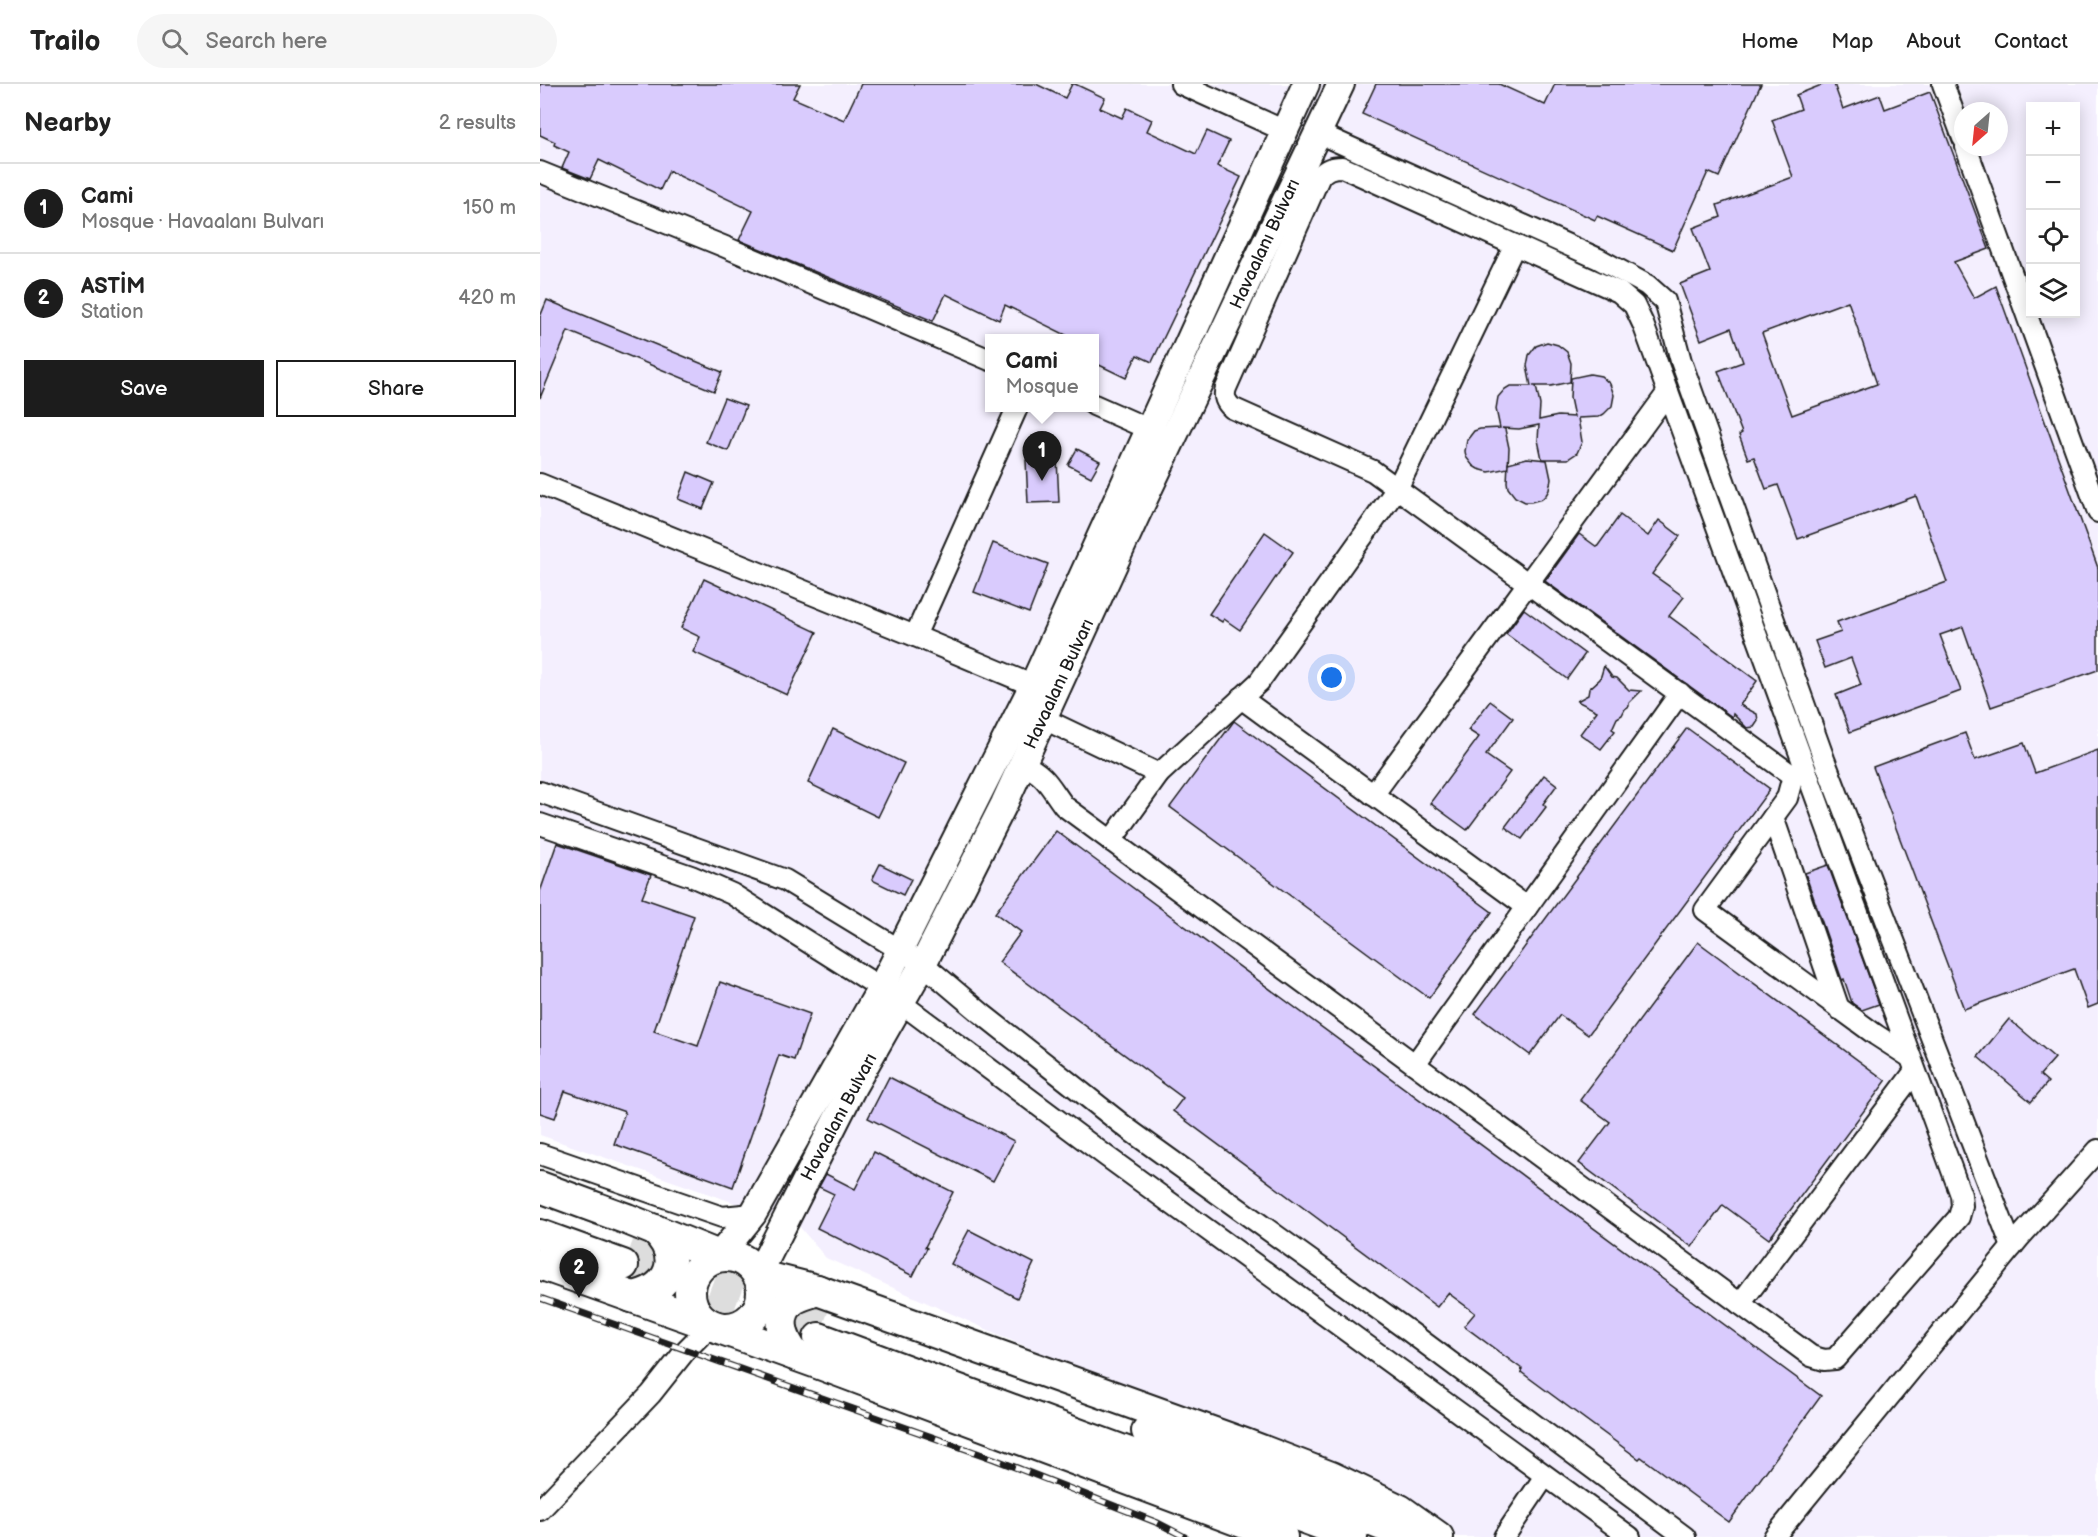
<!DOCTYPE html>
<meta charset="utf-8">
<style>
:root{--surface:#fff;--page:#f6f6f6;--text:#222;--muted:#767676;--line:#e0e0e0;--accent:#1c1c1c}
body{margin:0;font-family:"Balsamiq Sans",sans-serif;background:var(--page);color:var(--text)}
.controls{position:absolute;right:18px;top:18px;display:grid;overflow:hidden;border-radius:0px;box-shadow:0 3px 15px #0003}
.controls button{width:54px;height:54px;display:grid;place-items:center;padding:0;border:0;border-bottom:2px solid var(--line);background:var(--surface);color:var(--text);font:30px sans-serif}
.compass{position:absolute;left:1414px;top:18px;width:54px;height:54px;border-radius:50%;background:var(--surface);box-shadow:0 3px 15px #0003;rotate:207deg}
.you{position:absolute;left:792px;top:594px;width:21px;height:21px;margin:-15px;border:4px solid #fff;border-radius:50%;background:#1a73e8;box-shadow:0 0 0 9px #1a73e833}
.badge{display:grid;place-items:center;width:39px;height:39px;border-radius:50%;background:var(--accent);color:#fff;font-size:20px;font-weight:700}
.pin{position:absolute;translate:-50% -50px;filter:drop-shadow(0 2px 3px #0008)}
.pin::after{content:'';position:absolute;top:32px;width:21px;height:18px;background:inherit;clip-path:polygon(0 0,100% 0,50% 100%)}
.popup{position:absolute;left:445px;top:250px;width:114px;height:78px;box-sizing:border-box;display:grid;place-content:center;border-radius:0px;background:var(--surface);filter:drop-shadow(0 2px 4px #0005);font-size:20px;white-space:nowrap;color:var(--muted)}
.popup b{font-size:22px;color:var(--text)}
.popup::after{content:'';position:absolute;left:50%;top:100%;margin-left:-12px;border:12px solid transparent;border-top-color:var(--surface)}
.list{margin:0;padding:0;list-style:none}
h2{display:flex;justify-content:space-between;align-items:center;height:78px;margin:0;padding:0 24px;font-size:26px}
h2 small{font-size:20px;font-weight:400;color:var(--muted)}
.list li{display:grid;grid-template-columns:39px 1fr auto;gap:18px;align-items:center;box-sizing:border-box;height:90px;padding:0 24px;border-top:2px solid var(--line)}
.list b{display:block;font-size:22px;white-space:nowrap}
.list p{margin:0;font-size:20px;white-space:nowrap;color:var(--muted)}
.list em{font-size:20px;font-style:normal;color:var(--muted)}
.actions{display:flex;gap:12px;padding:18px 24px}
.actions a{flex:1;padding:14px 0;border:2px solid var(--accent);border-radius:0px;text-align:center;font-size:21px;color:var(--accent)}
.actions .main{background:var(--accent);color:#fff}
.icon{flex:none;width:33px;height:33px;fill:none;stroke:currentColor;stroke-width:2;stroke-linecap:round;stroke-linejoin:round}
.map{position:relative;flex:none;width:1558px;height:1453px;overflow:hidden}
header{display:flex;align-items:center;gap:36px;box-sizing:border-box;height:84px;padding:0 30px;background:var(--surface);border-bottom:2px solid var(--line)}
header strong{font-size:28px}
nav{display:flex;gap:33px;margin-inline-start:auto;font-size:21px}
.search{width:420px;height:54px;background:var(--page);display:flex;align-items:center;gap:15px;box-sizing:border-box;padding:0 21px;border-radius:33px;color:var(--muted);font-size:22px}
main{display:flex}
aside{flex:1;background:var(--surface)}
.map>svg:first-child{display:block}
</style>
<header>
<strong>Trailo</strong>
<div class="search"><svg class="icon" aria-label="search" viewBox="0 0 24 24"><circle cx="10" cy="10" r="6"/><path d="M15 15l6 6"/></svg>Search here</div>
<nav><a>Home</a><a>Map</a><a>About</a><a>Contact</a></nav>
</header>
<main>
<aside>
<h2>Nearby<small>2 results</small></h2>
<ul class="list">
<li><span class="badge">1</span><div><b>Cami</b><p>Mosque · Havaalanı Bulvarı</p></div><em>150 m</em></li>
<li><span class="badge">2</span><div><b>ASTİM</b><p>Station</p></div><em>420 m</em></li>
</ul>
<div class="actions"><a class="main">Save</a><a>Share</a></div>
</aside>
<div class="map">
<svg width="1558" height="1453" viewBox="0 0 1558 1453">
<rect width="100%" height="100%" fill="#fff"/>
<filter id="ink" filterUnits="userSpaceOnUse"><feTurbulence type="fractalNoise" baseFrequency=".0167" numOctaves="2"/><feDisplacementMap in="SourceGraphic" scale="12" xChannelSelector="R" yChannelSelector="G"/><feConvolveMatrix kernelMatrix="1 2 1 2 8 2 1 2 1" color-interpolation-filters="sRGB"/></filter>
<g filter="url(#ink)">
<path fill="#f4effe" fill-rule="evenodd" d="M 0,0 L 1558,0 L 1558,1453 L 916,1453 L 286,1174 L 258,1141 L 0,1051 ZM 1490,22 L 1536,22 L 1536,230 L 1490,230 ZM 1423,27 L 1459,27 L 1459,63 L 1423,63 ZM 450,255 L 554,255 L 554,324 L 450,324 Z"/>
<g fill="#d9cbfd" stroke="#1c1c1c" stroke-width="1.5" fill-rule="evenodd">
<polygon points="0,0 260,0 253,14 304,36 321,0 496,0 525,14 532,0 535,0 565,14 560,24 582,34 587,24 612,36 607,47 656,70 667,47 689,57 677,82 701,93 612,278 597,271 586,294 555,279 555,255 534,255 465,221 459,236 406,210 393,237 199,156 213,127 129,87 120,106 59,76 50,95 22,84 29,68 14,61 15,58 0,51"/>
<polygon points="836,0 959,0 1005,21 1015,0 1221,0 1179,93 1168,88 1133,166 1057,132 1055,136 822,30"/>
<path d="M 1284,0 L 1294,0 L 1303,25 L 1340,11 L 1345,25 L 1390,8 L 1449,165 L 1414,178 L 1434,214 L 1456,202 L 1558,484 L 1558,586 L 1451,623 L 1423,543 L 1400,551 L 1421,607 L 1310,648 L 1296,611 L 1321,601 L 1311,574 L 1285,584 L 1275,557 L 1301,548 L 1297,538 L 1407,498 L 1376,412 L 1258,455 L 1238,401 L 1226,405 L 1214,373 L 1208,375 L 1199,351 L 1202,349 L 1178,287 L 1203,278 L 1191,244 L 1161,256 L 1140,200 L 1170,188 L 1153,144 L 1181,133 L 1177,121 L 1253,93 L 1232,36 L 1261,25 L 1256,11 ZM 1308,217 L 1337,300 L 1252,331 L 1222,249 Z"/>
<polygon points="7,216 182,288 174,307 28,247 0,314 0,233"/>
<polygon points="1007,258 1018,261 1027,268 1031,279 1030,298 1011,302 993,302 996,302 1000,321 999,336 1018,332 1034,333 1030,314 1031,294 1050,290 1061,292 1070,300 1074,311 1072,322 1064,330 1059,333 1038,334 1042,358 1037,369 1028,375 1002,375 998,356 999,341 979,345 962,344 965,345 969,364 968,384 949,388 938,385 933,382 926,373 925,367 927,356 934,347 940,345 960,344 956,325 958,313 965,305 970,302 991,302 987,282 989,271 996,262"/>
<polygon points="184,314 206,322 188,367 166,358"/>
<polygon points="537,365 560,377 551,393 528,381"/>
<polygon points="987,374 1007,376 1011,395 1009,406 1006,411 1002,415 991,418 985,418 975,413 968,404 967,398 968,379"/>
<polygon points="517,375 519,418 488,419 486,376"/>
<polygon points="148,388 174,399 163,425 138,415"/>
<polygon points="1080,431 1108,452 1119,436 1140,452 1112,490 1144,513 1129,532 1217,597 1200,621 1217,630 1218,637 1214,643 1207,644 1193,630 1192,633 1005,497 1039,450 1057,463"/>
<polygon points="725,448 753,468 700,546 684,535 682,538 669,530"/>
<polygon points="453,459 508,480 489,529 434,508"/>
<polygon points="164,495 277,548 247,611 153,568 160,553 141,544"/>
<polygon points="984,525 1045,570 1027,595 966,550"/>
<polygon points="1064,582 1072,593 1077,594 1089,606 1101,607 1089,619 1089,622 1085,625 1082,631 1077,634 1072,645 1075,647 1061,665 1040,650 1057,627 1037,617 1048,611 1049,605 1060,595"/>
<polygon points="950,617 973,634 946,671 970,688 927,746 890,719 939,653 928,646"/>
<polygon points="694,637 952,828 889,914 630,723"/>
<polygon points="1147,644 1230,705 1048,951 1020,931 990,971 935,930"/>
<polygon points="293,645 364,679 338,733 268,699"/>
<polygon points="1425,649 1435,676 1484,659 1495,689 1558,666 1558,920 1548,924 1534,885 1424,925 1333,683"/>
<polygon points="1004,691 1017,701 1003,720 1006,723 982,755 965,743"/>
<polygon points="516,747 1281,1312 1189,1438 1101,1373 1099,1375 981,1288 982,1285 924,1242 935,1229 908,1209 897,1223 633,1027 643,1014 459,878 481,848 455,829"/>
<polygon points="17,759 111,791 102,814 154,832 114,947 158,962 180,898 270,930 254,976 239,971 193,1103 74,1060 85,1028 25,1007 15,1034 0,1029 0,808"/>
<polygon points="340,780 371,795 363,811 332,796"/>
<polygon points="1288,781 1339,920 1322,926 1312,919 1304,895 1302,896 1265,789"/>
<polygon points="1158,858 1346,997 1229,1155 1183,1121 1152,1163 1039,1079 1070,1038 1040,1016"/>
<polygon points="1469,935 1515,974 1500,991 1508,998 1491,1018 1438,973"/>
<polygon points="349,993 474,1057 453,1097 328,1034"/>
<polygon points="334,1068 413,1108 385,1163 387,1164 373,1192 277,1144 294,1110 279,1103 286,1090 315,1105"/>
<polygon points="429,1146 494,1179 477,1214 411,1180"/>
</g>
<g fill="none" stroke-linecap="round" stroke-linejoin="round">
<g stroke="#ddd" stroke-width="30" stroke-dasharray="30 15" stroke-linecap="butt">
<polyline points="92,1159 287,1231"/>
<polyline points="83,1181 279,1254"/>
</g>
<g stroke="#1c1c1c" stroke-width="24">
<g id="minor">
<polyline points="641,0 745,47"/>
<polyline points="1403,0 1423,54"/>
<polyline points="778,49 1059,175 1107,201 1125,217 1141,277 1284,675 1472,1163"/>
<polyline points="1426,63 1558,428"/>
<polyline points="0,88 183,162 450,276"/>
<polyline points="554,321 622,351"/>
<polyline points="0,400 375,552 506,607"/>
<polyline points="375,552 477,324"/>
<polyline points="701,614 987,823"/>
<polyline points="504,635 619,690"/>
<path d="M 483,680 C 507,692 509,702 524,722 L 1271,1272 L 1284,1276 L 1295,1275 L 1419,1133 L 1422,1122 L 1421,1111 L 1103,240 L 1094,221 L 1079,208 L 802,83 C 792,83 786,85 780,92 L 686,304 C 683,313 686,318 692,324 L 833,387 L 1253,692 L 1266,687"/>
<polyline points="1253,692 1247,714 1165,826 1336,951 1370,973"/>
<polyline points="0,708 245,796 383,880 441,929 588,1045 870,1248 1145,1453"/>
<polyline points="833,711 1128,308"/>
<polyline points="1233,733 1299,925"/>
<polyline points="0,740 151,792 192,810 341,904"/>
<polyline points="571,757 619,690 719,598 858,403 975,161"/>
<polyline points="361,919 566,1072 1090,1453"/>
<polyline points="875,980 1140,609"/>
<polyline points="0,1070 182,1133 213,1130"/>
<polyline points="1200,1220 1375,987"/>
<polyline points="0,1426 111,1310 146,1266 171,1241"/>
<polyline points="964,1453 1005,1392"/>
<polyline points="1234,1453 1480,1153 1558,1066"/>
</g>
</g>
<g stroke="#1c1c1c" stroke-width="30">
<g id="major">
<polyline points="179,1172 213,1130 341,904 493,601 766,0"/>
<polyline points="218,1191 314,1001 383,880 464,720 595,434 801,0"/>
</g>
</g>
<g stroke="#1c1c1c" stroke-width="34">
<g id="highway">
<polyline points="0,1103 87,1135 179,1172"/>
<polyline points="0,1151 83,1181"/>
<circle cx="186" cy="1208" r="36"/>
<polyline points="0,1180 280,1280 742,1453"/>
<polyline points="218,1191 277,1206 705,1360 791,1393 860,1426 898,1453"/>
<path d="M 92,1213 C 130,1207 144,1174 115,1146"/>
<polyline points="279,1254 778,1439 812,1453"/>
<path d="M 255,1271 C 241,1254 234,1230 254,1215 C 261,1211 270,1209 277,1206"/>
<polyline points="607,1347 872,1453"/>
</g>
</g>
<use href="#minor" stroke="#fff" stroke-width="20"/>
<use href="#major" stroke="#fff" stroke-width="26"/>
<use href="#highway" stroke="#fff" stroke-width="30"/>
<g stroke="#1c1c1c" stroke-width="7">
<polyline id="rail" points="0,1214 454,1375 618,1439 645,1453"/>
</g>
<use href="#rail" stroke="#fff" stroke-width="4.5" stroke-dasharray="14" stroke-linecap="butt"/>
</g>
</g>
<g text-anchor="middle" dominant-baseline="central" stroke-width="5" stroke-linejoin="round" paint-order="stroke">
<g font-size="18" fill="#1c1c1c" stroke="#fff">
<text transform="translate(725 160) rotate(-65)">Havaalanı Bulvarı</text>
<text transform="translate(519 600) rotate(-65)">Havaalanı Bulvarı</text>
<text transform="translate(299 1033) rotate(-62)">Havaalanı Bulvarı</text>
</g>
</g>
</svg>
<div class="controls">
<button>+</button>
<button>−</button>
<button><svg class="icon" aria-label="locate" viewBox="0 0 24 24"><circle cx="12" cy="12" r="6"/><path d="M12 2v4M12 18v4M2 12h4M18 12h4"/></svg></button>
<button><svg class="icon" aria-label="layers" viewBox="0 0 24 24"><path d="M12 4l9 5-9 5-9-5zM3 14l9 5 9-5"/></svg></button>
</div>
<svg class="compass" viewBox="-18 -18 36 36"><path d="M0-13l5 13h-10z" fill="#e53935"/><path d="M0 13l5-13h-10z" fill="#767676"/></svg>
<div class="you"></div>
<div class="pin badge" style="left:502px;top:397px">1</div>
<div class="popup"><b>Cami</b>Mosque</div>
<div class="pin badge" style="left:39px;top:1214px">2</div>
</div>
</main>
